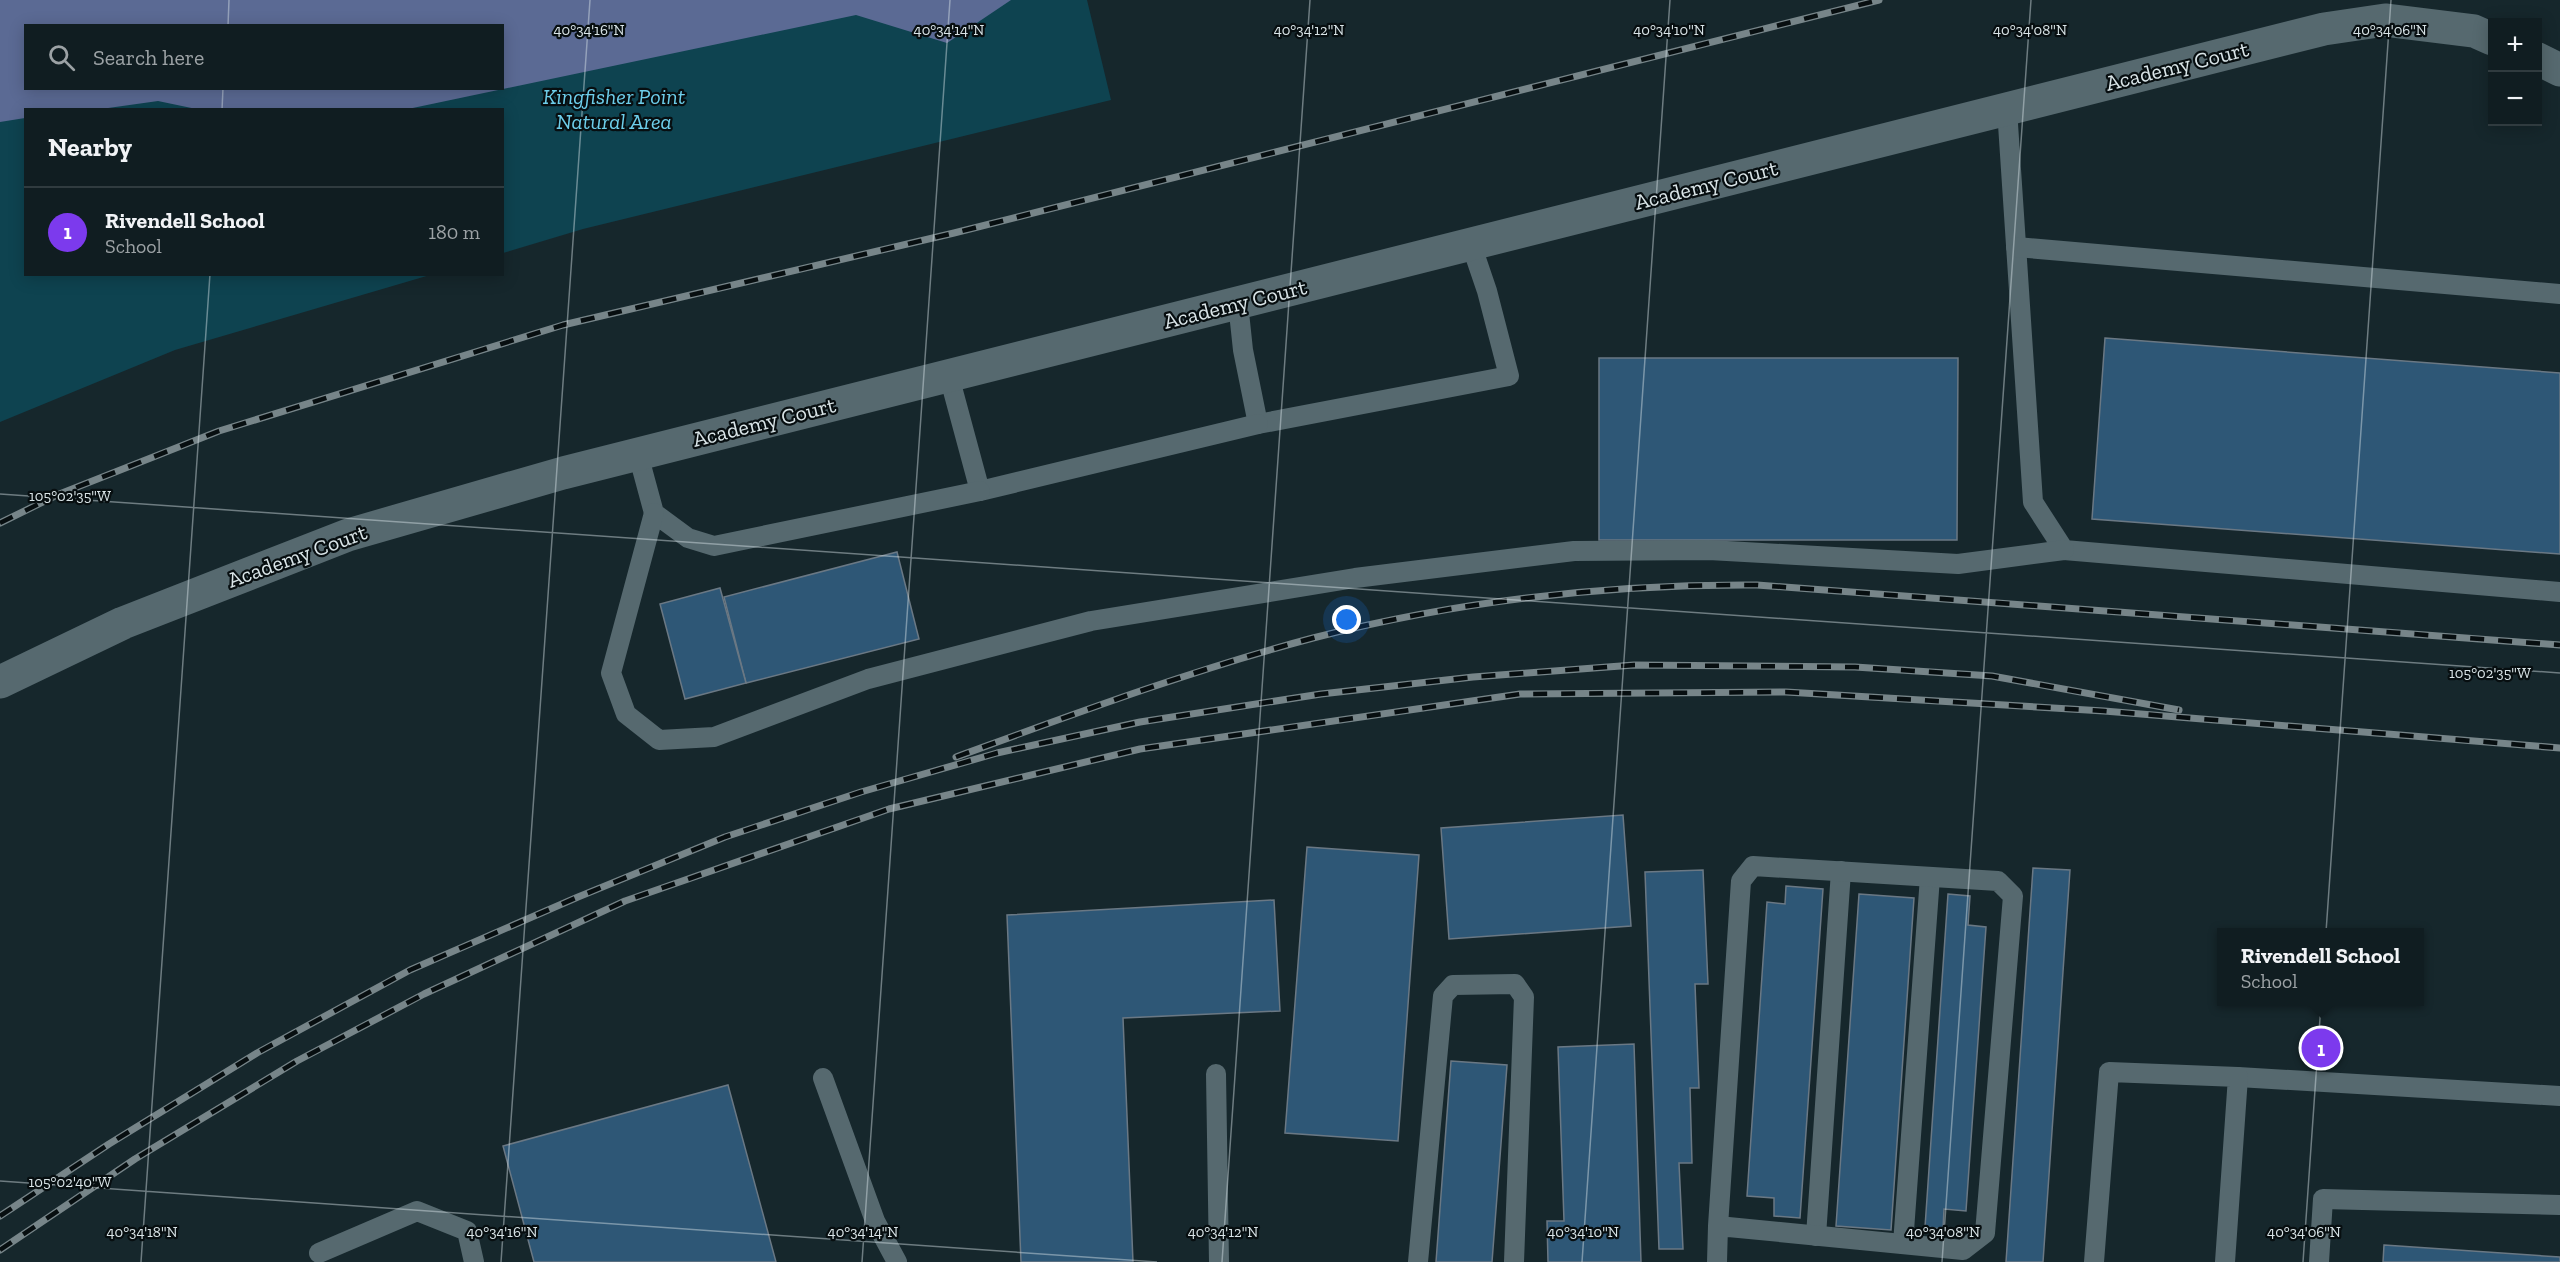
<!DOCTYPE html>
<meta charset="utf-8">
<style>
:root{--surface:#101d21;--page:#1e2a2e;--text:#f1f3f6;--muted:#9ca2a5;--line:#303b3f;--accent:#7c3aed}
body{margin:0;font-family:"Zilla Slab",serif;background:var(--page);color:var(--text)}
.controls{position:absolute;right:18px;top:18px;display:grid;overflow:hidden;border-radius:0px;box-shadow:0 3px 15px #0003}
.controls button{width:54px;height:54px;display:grid;place-items:center;padding:0;border:0;border-bottom:2px solid var(--line);background:var(--surface);color:var(--text);font:30px sans-serif}
.you{position:absolute;left:1347px;top:620px;width:21px;height:21px;margin:-15px;border:4px solid #fff;border-radius:50%;background:#1a73e8;box-shadow:0 0 0 9px #1a73e833}
.badge{display:grid;place-items:center;width:39px;height:39px;border-radius:50%;background:var(--accent);color:#fff;font-size:20px;font-weight:700}
.pin{position:absolute;translate:-50% -50%;border:3px solid #fff;box-shadow:0 2px 6px #0006}
.popup{position:absolute;left:2217px;top:928px;width:207px;height:78px;box-sizing:border-box;display:grid;place-content:center;border-radius:0px;background:var(--surface);filter:drop-shadow(0 2px 4px #0005);font-size:20px;white-space:nowrap;color:var(--muted)}
.popup b{font-size:22px;color:var(--text)}
.popup::after{content:'';position:absolute;left:50%;top:100%;margin-left:-12px;border:12px solid transparent;border-top-color:var(--surface)}
.list{margin:0;padding:0;list-style:none}
h2{display:flex;justify-content:space-between;align-items:center;height:78px;margin:0;padding:0 24px;font-size:26px}
h2 small{font-size:20px;font-weight:400;color:var(--muted)}
.list li{display:grid;grid-template-columns:39px 1fr auto;gap:18px;align-items:center;box-sizing:border-box;height:90px;padding:0 24px;border-top:2px solid var(--line)}
.list b{display:block;font-size:22px;white-space:nowrap}
.list p{margin:0;font-size:20px;white-space:nowrap;color:var(--muted)}
.list em{font-size:20px;font-style:normal;color:var(--muted)}
.icon{flex:none;width:33px;height:33px;fill:none;stroke:currentColor;stroke-width:2;stroke-linecap:round;stroke-linejoin:round}
.map{position:relative;flex:none;width:2560px;height:1262px;overflow:hidden}
.search{position:absolute;background:var(--surface);box-shadow:0 3px 15px #0003;left:24px;top:24px;width:480px;height:66px;display:flex;align-items:center;gap:15px;box-sizing:border-box;padding:0 21px;border-radius:0px;color:var(--muted);font-size:22px}
.panel{position:absolute;background:var(--surface);box-shadow:0 3px 15px #0003;left:24px;top:108px;width:480px;height:168px;border-radius:0px}
.map>svg:first-child{display:block}
</style>
<div class="map">
<svg width="2560" height="1262" viewBox="0 0 2560 1262">
<rect width="100%" height="100%" fill="#16272c"/>
<path fill="#0e4350" fill-rule="evenodd" d="M 0,0 L 1087,0 L 1111,100 L 583,229 L 503,253 L 502,110 L 26,110 L 26,274 L 430,275 L 175,350 L 0,422 ZM 26,26 L 502,26 L 502,88 L 26,88 Z"/>
<path fill="#5b6a94" fill-rule="evenodd" d="M 0,0 L 1011,0 L 947,43 L 856,15 L 408,109 L 201,110 L 158,101 L 94,110 L 26,110 L 25,118 L 0,122 ZM 26,26 L 502,26 L 502,88 L 26,88 Z"/>
<g fill="#2e5776" stroke="#6a7884" stroke-width="1.5">
<polygon points="2105,338 2560,373 2560,554 2092,519"/>
<polygon points="1599,358 1958,358 1957,540 1599,540"/>
<polygon points="897,552 919,639 746,683 724,597"/>
<polygon points="720,588 746,683 685,699 660,604"/>
<polygon points="1623,815 1631,926 1449,939 1441,828"/>
<polygon points="1307,847 1419,855 1398,1141 1285,1133"/>
<polygon points="2033,868 2070,870 2043,1262 2006,1262"/>
<polygon points="1703,870 1708,984 1695,984 1699,1088 1690,1088 1692,1163 1679,1163 1683,1249 1659,1249 1645,872"/>
<polygon points="1786,886 1823,889 1800,1218 1774,1216 1774,1198 1747,1196 1767,902 1785,904"/>
<polygon points="1859,894 1914,898 1891,1230 1836,1226"/>
<polygon points="1948,894 1970,896 1968,925 1986,927 1966,1211 1944,1209 1943,1229 1925,1227"/>
<polygon points="1274,900 1280,1011 1123,1018 1133,1262 1021,1262 1007,915"/>
<polygon points="1634,1044 1641,1262 1548,1262 1547,1221 1564,1221 1558,1047"/>
<polygon points="1451,1061 1507,1065 1492,1262 1436,1262"/>
<polygon points="728,1085 776,1262 534,1262 503,1146"/>
<polygon points="2384,1245 2560,1257 2560,1262 2383,1262"/>
</g>
<g fill="none" stroke-linecap="round" stroke-linejoin="round">
<g stroke="#56696f" stroke-width="20">
<polyline points="2007,109 2033,502 2064,550 2560,592"/>
<polyline points="2016,247 2560,294"/>
<polyline points="1238,303 1243,350 1258,424 1509,376 1487,291 1471,244"/>
<polyline points="949,376 980,491 1258,424"/>
<polyline points="638,454 654,513 688,538 714,546 980,491"/>
<polyline points="654,513 611,673 626,714 659,740 714,737 868,679 1091,621 1355,578 1574,551 1709,550 1958,564 2064,550"/>
<polyline points="1216,1074 1219,1262"/>
<polyline points="2238,1077 2560,1096"/>
<polyline points="823,1078 875,1221 897,1262"/>
<polyline points="1816,1236 1841,871"/>
<polyline points="1903,1244 1930,877"/>
<polyline points="319,1253 417,1211 467,1231 474,1262"/>
<polyline points="1418,1262 1443,996 1453,985 1515,984 1524,997 1514,1262"/>
<polyline points="1717,1262 1718,1226 1741,881 1753,866 1998,881 2013,896 1985,1233 1963,1250 1718,1226"/>
<polyline points="2094,1262 2109,1072 2238,1077 2225,1262"/>
<polyline points="2319,1262 2323,1199 2560,1205"/>
</g>
<g stroke="#56696f" stroke-width="33">
<polyline points="2538,59 2560,70"/>
<polyline points="0,682 123,623 348,535 563,473 2324,29 2385,20 2474,31 2492,39"/>
</g>
<g stroke="#778589" stroke-width="7">
<g id="rail">
<polyline points="0,523 57,495 219,431 563,325 954,233 1879,0"/>
<path d="M 956,757 C 1074,714 1192,670 1313,638 C 1457,601 1608,584 1757,585 L 2560,645"/>
<polyline points="0,1216 109,1144 257,1053 410,970 578,897 725,837 861,792 997,753 1140,722 1321,694 1473,677 1634,665 1855,667 1992,676 2179,710"/>
<polyline points="0,1250 135,1159 297,1061 424,994 625,901 889,809 1140,749 1520,694 1786,692 2104,711 2560,748"/>
</g>
</g>
<use href="#rail" stroke="#070e10" stroke-width="4.5" stroke-dasharray="14" stroke-linecap="butt"/>
</g>
<path fill="none" stroke="#dae5e8" stroke-width="1.5" stroke-opacity="0.45" d="M 228,26 L 229,0M 222,110 L 223,88M 0,494 L 2560,673M 0,1181 L 1157,1262M 141,1262 L 210,274M 501,1262 L 590,0M 862,1262 L 950,0M 1222,1262 L 1310,0M 1582,1262 L 1670,0M 1942,1262 L 2031,0M 2303,1262 L 2391,0"/>
<g text-anchor="middle" dominant-baseline="central" stroke-width="4.5" stroke-linejoin="round" paint-order="stroke">
<g font-size="22" fill="#dae5e8" stroke="#070e10">
<text transform="translate(2177 66) rotate(-14)">Academy Court</text>
<text transform="translate(1706 185) rotate(-14)">Academy Court</text>
<text transform="translate(1235 304) rotate(-14)">Academy Court</text>
<text transform="translate(764 422) rotate(-14)">Academy Court</text>
<text transform="translate(297 556) rotate(-20)">Academy Court</text>
</g>
<g font-size="22" font-style="italic" fill="#6dceea" stroke="#070e10">
<text x="614" y="96">Kingfisher Point<tspan x="614" dy="25">Natural Area</tspan></text>
</g>
</g>
<g font-size="15" text-anchor="middle" fill="#dae5e8" stroke="#070e10" stroke-width="4.5" stroke-linejoin="round" paint-order="stroke">
<text x="589" y="35">40°34'16"N</text>
<text x="949" y="35">40°34'14"N</text>
<text x="1309" y="35">40°34'12"N</text>
<text x="1669" y="35">40°34'10"N</text>
<text x="2030" y="35">40°34'08"N</text>
<text x="2390" y="35">40°34'06"N</text>
<text x="70" y="501">105°02'35"W</text>
<text x="2490" y="678">105°02'35"W</text>
<text x="70" y="1187">105°02'40"W</text>
<text x="142" y="1237">40°34'18"N</text>
<text x="502" y="1237">40°34'16"N</text>
<text x="863" y="1237">40°34'14"N</text>
<text x="1223" y="1237">40°34'12"N</text>
<text x="1583" y="1237">40°34'10"N</text>
<text x="1943" y="1237">40°34'08"N</text>
<text x="2304" y="1237">40°34'06"N</text>
</g>
</svg>
<div class="controls">
<button>+</button>
<button>−</button>
</div>
<div class="you"></div>
<div class="pin badge" style="left:2321px;top:1048px">1</div>
<div class="popup"><b>Rivendell School</b>School</div>
<div class="search"><svg class="icon" aria-label="search" viewBox="0 0 24 24"><circle cx="10" cy="10" r="6"/><path d="M15 15l6 6"/></svg>Search here</div>
<section class="panel">
<h2>Nearby<small></small></h2>
<ul class="list">
<li><span class="badge">1</span><div><b>Rivendell School</b><p>School</p></div><em>180 m</em></li>
</ul>
</section>
</div>
